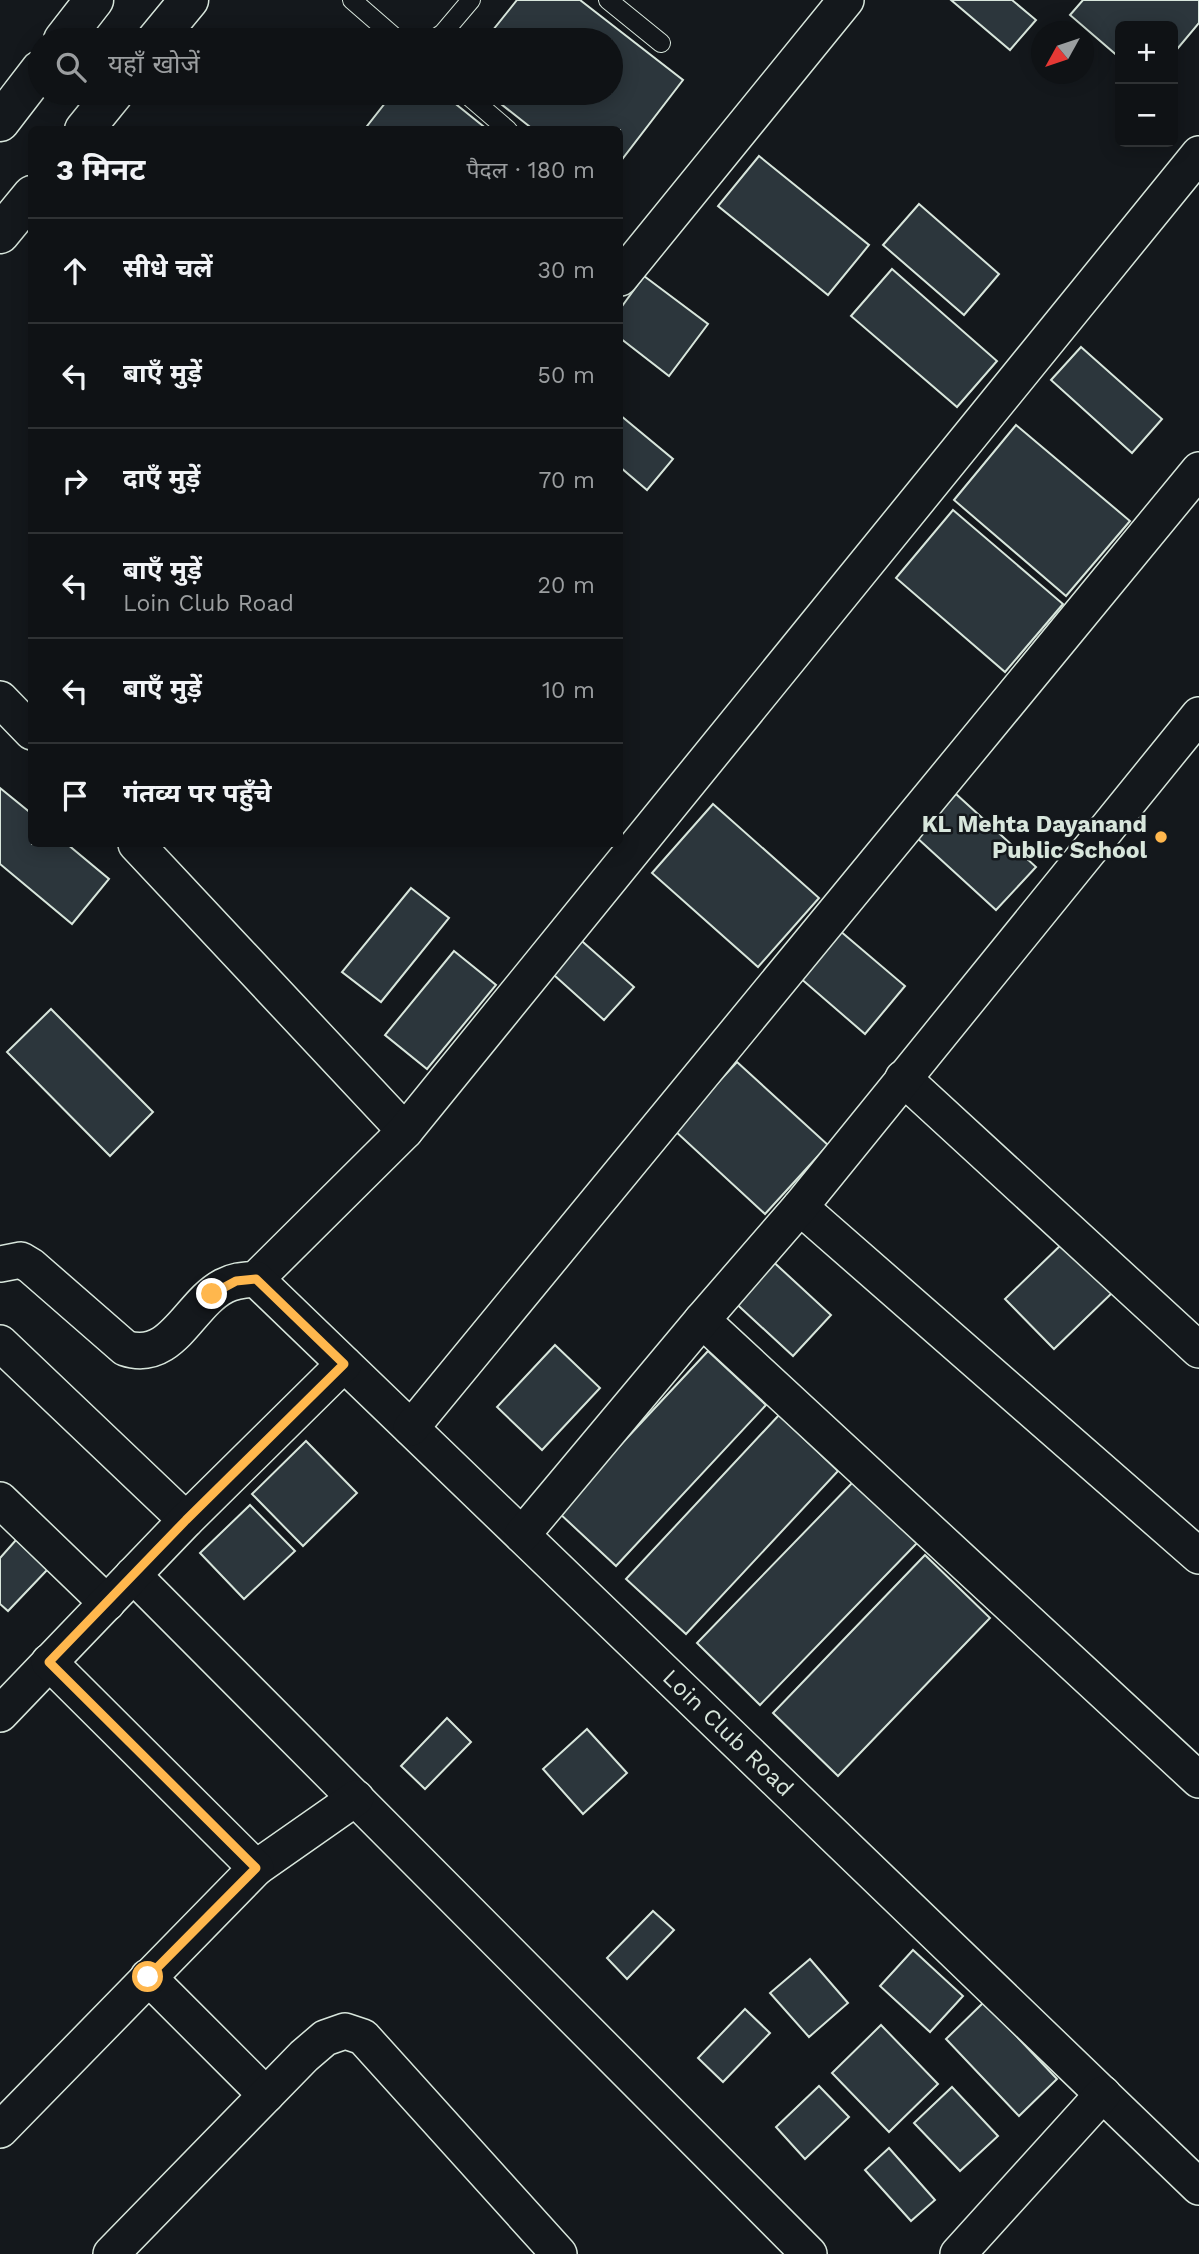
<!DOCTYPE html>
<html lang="hi">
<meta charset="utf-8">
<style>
:root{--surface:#0f1215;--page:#1d2022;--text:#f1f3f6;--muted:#9b9ea0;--line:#2f3234}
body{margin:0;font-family:"Work Sans","Noto Sans Devanagari",sans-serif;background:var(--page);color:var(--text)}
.controls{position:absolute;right:21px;top:21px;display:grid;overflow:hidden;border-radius:10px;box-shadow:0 4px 18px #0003}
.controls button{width:63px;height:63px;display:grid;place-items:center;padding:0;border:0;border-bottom:2px solid var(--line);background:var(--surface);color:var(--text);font:35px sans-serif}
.compass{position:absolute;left:1031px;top:21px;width:63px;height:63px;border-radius:50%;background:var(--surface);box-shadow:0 4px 18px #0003;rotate:230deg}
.stop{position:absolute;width:21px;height:21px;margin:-16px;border:5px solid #ffb74d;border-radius:50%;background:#fff}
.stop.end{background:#ffb74d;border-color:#fff;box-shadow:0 2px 7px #0008}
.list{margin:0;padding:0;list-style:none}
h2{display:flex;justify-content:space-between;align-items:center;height:91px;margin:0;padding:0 28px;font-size:30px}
h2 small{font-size:23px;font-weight:400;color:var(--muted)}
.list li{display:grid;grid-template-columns:46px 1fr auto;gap:21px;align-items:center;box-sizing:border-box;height:105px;padding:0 28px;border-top:2px solid var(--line)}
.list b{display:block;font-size:26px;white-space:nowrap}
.list p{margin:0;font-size:23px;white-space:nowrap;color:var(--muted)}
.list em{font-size:23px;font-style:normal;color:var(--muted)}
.icon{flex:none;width:38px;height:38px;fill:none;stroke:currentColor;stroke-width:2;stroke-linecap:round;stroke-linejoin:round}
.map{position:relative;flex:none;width:1199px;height:2254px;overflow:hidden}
.search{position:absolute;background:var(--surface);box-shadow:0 4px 18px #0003;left:28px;top:28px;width:595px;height:77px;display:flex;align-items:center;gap:18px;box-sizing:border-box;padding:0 24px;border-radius:38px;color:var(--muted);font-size:26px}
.panel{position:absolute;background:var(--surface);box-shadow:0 4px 18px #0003;left:28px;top:126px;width:595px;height:721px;border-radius:10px}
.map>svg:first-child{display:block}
</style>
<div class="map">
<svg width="1199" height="2254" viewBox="0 0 1199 2254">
<rect width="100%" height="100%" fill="#14181c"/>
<g fill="#2c363c" stroke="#d8e6dc" stroke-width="2">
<polygon points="517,0 580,0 683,80 620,162 620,130 534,130 487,93 611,93 611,40 485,40"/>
<polygon points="951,0 1012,0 1036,20 1010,50"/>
<polygon points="1083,0 1199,0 1199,23 1173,54 1173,26 1120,26 1120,58 1070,15"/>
<polygon points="393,93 442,93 488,130 364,130"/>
<polygon points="759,156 869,245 828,295 718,206"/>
<polygon points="919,204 999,274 964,315 883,245"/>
<polygon points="892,269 997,361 957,407 851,316"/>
<polygon points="644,276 708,324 669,376 620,338 620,309"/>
<polygon points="1081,347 1162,419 1132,453 1051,380"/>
<polygon points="620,415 673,459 647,490 620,467"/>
<polygon points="1016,425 1130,521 1066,596 954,500"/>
<polygon points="953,510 1063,604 1005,672 896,578"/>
<polygon points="0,788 32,814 32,844 67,844 109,879 72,924 0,864"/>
<polygon points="956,794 1036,867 996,910 916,837"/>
<polygon points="713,804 819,898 758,967 652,873"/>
<polygon points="411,888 449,918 381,1002 342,972"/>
<polygon points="839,930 905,986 865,1034 799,977"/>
<polygon points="575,935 634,987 604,1020 545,967"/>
<polygon points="454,951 496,985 427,1069 385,1035"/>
<polygon points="51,1009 153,1112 110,1156 7,1052"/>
<polygon points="737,1062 828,1145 765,1214 674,1130"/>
<polygon points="1064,1242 1113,1292 1054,1349 1005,1299"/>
<polygon points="767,1256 831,1315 793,1356 730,1298"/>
<polygon points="555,1345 600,1388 542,1450 497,1407"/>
<polygon points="708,1351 766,1405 616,1566 558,1512"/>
<polygon points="779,1415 838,1471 686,1634 626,1579"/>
<polygon points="306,1441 357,1493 303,1546 252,1494"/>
<polygon points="854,1481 917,1543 760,1705 697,1643"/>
<polygon points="250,1505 295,1551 244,1599 200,1553"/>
<polygon points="16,1540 48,1569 8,1611 0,1604 0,1558"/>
<polygon points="925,1555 990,1618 838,1776 773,1713"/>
<polygon points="447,1718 471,1742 425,1789 401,1766"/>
<polygon points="587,1729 627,1773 583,1814 543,1769"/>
<polygon points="653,1911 674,1930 627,1979 607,1958"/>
<polygon points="913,1950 963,1996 930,2032 880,1986"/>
<polygon points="810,1959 848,2003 809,2037 770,1993"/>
<polygon points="984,2002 1057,2079 1019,2116 946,2039"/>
<polygon points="745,2009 770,2033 723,2082 698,2058"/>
<polygon points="881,2025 938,2084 889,2132 832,2073"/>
<polygon points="819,2086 849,2117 805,2159 776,2127"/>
<polygon points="952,2087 998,2136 960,2171 914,2123"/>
<polygon points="889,2148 935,2200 911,2221 865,2170"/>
</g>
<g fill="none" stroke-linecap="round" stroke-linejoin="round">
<g stroke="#d8e6dc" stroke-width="20">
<g id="lane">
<polyline points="352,0 398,40"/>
<polyline points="608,0 661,43"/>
<polyline points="433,40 443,33 471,0"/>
<polyline points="465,93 508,130"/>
</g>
</g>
<g stroke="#d8e6dc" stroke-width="38">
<g id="street">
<polyline points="620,278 846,0"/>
<polyline points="0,699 32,732"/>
<polyline points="136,844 405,1131"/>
<polyline points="903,1078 1199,1350"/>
<polyline points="800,1207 1199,1556"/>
<path d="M 0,1264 L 21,1260 L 31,1266 L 125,1348 C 172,1364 189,1304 224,1286 C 235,1280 245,1280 256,1279 L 405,1131 L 1199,154"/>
<polyline points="256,1279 1199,2187"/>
<polyline points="702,1320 1199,1780"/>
<polyline points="0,1343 186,1520"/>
<polyline points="411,1428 1199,470"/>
<polyline points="0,1500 107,1603"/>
<polyline points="522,1535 702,1320 800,1207 1199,715"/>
<polyline points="133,1575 809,2254"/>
<polyline points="0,1714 186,1520 344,1364"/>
<polyline points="256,1868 356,1798"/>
<polyline points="148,1977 266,2095"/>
<polyline points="0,2130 256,1868 49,1662"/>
<polyline points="111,2254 304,2056 325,2038 345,2031 363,2037 559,2254"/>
<polyline points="958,2254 1103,2094"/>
</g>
</g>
<g stroke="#d8e6dc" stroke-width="41">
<g id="secondary">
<polyline points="63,40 94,0"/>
<polyline points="156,40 189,0"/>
<polyline points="0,122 40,70"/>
<polyline points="84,130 114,93"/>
<polyline points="0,234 32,195"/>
</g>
</g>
<use href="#lane" stroke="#14181c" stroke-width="18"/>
<use href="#street" stroke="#14181c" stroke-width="35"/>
<use href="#secondary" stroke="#14181c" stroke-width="38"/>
</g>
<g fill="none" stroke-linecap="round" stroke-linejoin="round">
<polyline stroke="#ffb74d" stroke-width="9" points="148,1977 256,1868 49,1662 186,1520 344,1364 256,1279 236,1281 212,1294"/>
</g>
<circle fill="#ffb74d" stroke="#14181c" stroke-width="2.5" cx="1161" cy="837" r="7"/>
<g text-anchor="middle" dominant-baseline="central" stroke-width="5" stroke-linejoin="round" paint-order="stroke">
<g font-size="23" font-weight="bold" fill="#d8e6dc" stroke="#14181c" text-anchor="end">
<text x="1147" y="824">KL Mehta Dayanand<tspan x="1147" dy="26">Public School</tspan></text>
</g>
<g font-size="23" fill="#d8e6dc" stroke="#14181c">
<text transform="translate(728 1733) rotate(44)">Loin Club Road</text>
</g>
</g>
</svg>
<div class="controls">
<button>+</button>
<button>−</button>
</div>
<svg class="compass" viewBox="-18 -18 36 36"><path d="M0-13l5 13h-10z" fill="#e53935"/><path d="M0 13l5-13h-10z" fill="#9b9ea0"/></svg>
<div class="stop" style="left:148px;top:1977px"></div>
<div class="stop end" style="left:212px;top:1294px"></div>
<div class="search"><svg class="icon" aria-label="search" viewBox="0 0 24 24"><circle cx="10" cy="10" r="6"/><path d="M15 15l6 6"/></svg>यहाँ खोजें</div>
<section class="panel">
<h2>3 मिनट<small>पैदल · 180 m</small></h2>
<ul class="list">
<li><svg class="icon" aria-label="ahead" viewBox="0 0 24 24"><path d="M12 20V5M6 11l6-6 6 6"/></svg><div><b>सीधे चलें</b></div><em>30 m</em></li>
<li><svg class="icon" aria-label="left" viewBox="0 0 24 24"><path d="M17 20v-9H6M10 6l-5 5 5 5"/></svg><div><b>बाएँ मुड़ें</b></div><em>50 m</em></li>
<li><svg class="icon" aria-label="right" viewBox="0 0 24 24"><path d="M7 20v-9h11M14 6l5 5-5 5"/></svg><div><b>दाएँ मुड़ें</b></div><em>70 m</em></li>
<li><svg class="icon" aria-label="left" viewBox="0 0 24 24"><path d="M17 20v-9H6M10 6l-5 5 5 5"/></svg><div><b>बाएँ मुड़ें</b><p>Loin Club Road</p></div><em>20 m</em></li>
<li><svg class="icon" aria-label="left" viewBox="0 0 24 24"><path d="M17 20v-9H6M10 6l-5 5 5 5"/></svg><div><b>बाएँ मुड़ें</b></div><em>10 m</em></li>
<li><svg class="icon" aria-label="arrive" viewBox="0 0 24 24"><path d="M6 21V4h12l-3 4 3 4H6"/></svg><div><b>गंतव्य पर पहुँचे</b></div></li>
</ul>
</section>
</div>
